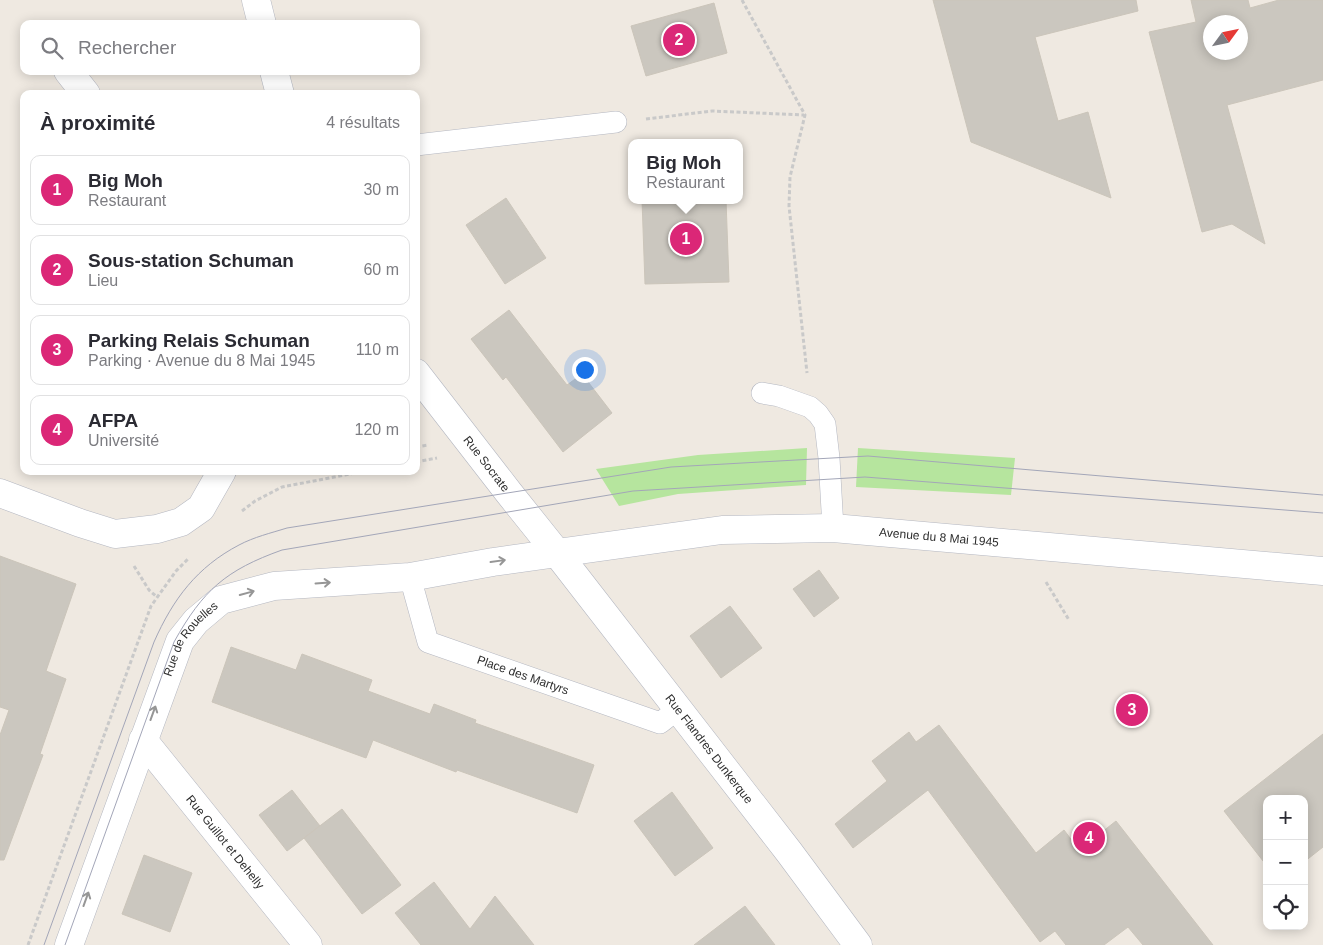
<!DOCTYPE html>
<html lang="fr">
<meta charset="utf-8">
<style>
:root{--surface:#fff;--page:#f7f7f7;--text:#2b2b33;--muted:#7c7c81;--line:#e1e1e2;--accent:#db2777}
body{margin:0;font-family:Helvetica,sans-serif;background:var(--page);color:var(--text)}
.controls{position:absolute;right:15px;bottom:15px;display:grid;overflow:hidden;border-radius:10px;box-shadow:0 2px 12px #0003}
.controls button{width:45px;height:45px;display:grid;place-items:center;padding:0;border:0;border-bottom:1px solid var(--line);background:var(--surface);color:var(--text);font:25px sans-serif}
.compass{position:absolute;left:1203px;top:15px;width:45px;height:45px;border-radius:50%;background:var(--surface);box-shadow:0 2px 12px #0003;rotate:57deg}
.you{position:absolute;left:584px;top:369px;width:18px;height:18px;margin:-12px;border:4px solid #fff;border-radius:50%;background:#1a73e8;box-shadow:0 0 0 8px #1a73e833}
.badge{display:grid;place-items:center;width:32px;height:32px;border-radius:50%;background:var(--accent);color:#fff;font-size:16px;font-weight:700}
.pin{position:absolute;translate:-50% -50%;border:2px solid #fff;box-shadow:0 1px 5px #0006}
.popup{position:absolute;left:628px;top:139px;width:115px;height:65px;box-sizing:border-box;display:grid;place-content:center;border-radius:10px;background:var(--surface);filter:drop-shadow(0 1px 4px #0005);font-size:16px;white-space:nowrap;color:var(--muted)}
.popup b{font-size:19px;color:var(--text)}
.popup::after{content:'';position:absolute;left:50%;top:100%;margin-left:-10px;border:10px solid transparent;border-top-color:var(--surface)}
.list{margin:0;padding:0;list-style:none}
h2{display:flex;justify-content:space-between;align-items:center;height:65px;margin:0;padding:0 20px;font-size:21px}
h2 small{font-size:16px;font-weight:400;color:var(--muted)}
.list li{display:grid;grid-template-columns:32px 1fr auto;gap:15px;align-items:center;box-sizing:border-box;height:70px;margin:0 10px 10px;padding:0 10px;border:1px solid var(--line);border-radius:10px}
.list b{display:block;font-size:19px;white-space:nowrap}
.list p{margin:0;font-size:16px;white-space:nowrap;color:var(--muted)}
.list em{font-size:16px;font-style:normal;color:var(--muted)}
.icon{flex:none;width:28px;height:28px;fill:none;stroke:currentColor;stroke-width:2;stroke-linecap:round;stroke-linejoin:round}
.map{position:relative;flex:none;width:1323px;height:945px;overflow:hidden}
.search{position:absolute;background:var(--surface);box-shadow:0 2px 12px #0003;left:20px;top:20px;width:400px;height:55px;display:flex;align-items:center;gap:12px;box-sizing:border-box;padding:0 18px;border-radius:10px;color:var(--muted);font-size:19px}
.panel{position:absolute;background:var(--surface);box-shadow:0 2px 12px #0003;left:20px;top:90px;width:400px;height:385px;border-radius:10px}
.map>svg:first-child{display:block}
</style>
<div class="map">
<svg width="1323" height="945" viewBox="0 0 1323 945">
<rect width="100%" height="100%" fill="#efe9e1"/>
<g fill="#b6e59e">
<polygon points="807,448 806,485 678,494 619,506 596,469 698,455"/>
<polygon points="858,448 1015,458 1011,495 856,487"/>
</g>
<g fill="#cbc7bf" stroke="#cbc5ba" fill-rule="evenodd">
<polygon points="933,0 1136,0 1138,11 1035,37 1058,121 1088,112 1111,198 971,142"/>
<path d="M 1191,0 L 1248,0 L 1250,8 L 1279,0 L 1323,0 L 1323,80 L 1227,105 L 1265,244 L 1232,224 L 1202,232 L 1149,32 L 1196,22 ZM 1210,22 L 1240,22 L 1240,52 L 1210,52 Z"/>
<polygon points="714,3 727,53 646,76 631,26"/>
<polygon points="506,198 546,258 505,284 466,225"/>
<polygon points="642,200 726,200 729,282 645,284"/>
<polygon points="509,310 567,385 582,374 612,413 563,452 506,377 503,380 471,339"/>
<polygon points="0,556 76,584 46,671 66,679 40,754 43,755 4,860 0,860 0,735 9,710 0,707"/>
<polygon points="819,570 839,598 814,617 793,589"/>
<polygon points="730,606 762,648 721,678 690,636"/>
<polygon points="231,647 296,670 302,654 372,680 368,691 430,714 434,704 476,720 475,723 594,765 577,813 457,770 456,772 373,740 366,758 212,702"/>
<polygon points="939,725 1036,853 1064,830 1079,850 1116,821 1213,945 1143,945 1128,927 1104,945 1066,945 1055,931 1040,942 928,790 853,848 835,824 887,781 872,761 909,732 916,742"/>
<polygon points="1323,734 1323,847 1304,862 1304,799 1267,799 1267,866 1224,811"/>
<polygon points="292,790 320,826 287,851 259,815"/>
<polygon points="672,792 713,848 675,876 634,821"/>
<polygon points="342,809 401,885 362,914 304,838"/>
<polygon points="144,855 192,873 170,932 122,914"/>
<polygon points="434,882 470,929 495,896 534,945 421,945 395,913"/>
<polygon points="745,906 775,945 694,945"/>
</g>
<g fill="none" stroke-linecap="round" stroke-linejoin="round">
<g stroke="#b4b7c1" stroke-width="22">
<g id="service">
<polyline points="416,145 616,122"/>
<polyline points="762,393 779,396 810,407 818,414 825,424 829,458 833,528"/>
<path id="s1" d="M 410,577 L 428,642 L 660,723 L 678,709"/>
</g>
</g>
<g stroke="#b4b7c1" stroke-width="29">
<g id="minor">
<polyline points="68,71 86,94"/>
<polyline points="0,493 80,523 115,534 157,529 181,522 201,508 222,471"/>
<path id="s2" d="M 557,553 L 789,852 L 858,945"/>
<path id="s3" d="M 143,740 L 308,945"/>
</g>
</g>
<g stroke="#b4b7c1" stroke-width="29">
<g id="tertiary">
<polyline points="256,0 262,24"/>
<polyline points="274,71 280,94"/>
<path id="s4" d="M 416,373 L 509,493 L 557,553"/>
<path id="s5" d="M 69,945 L 180,641 L 196,621 L 221,600 L 274,586 L 410,577 L 493,562 L 722,530 L 833,528 L 1323,571"/>
</g>
</g>
<g stroke="#c9c9c9" stroke-width="3" stroke-dasharray="4 2.5" stroke-linecap="butt">
<polyline points="742,0 805,115 790,177 789,206 807,373"/>
<polyline points="646,119 712,111 804,115"/>
<polyline points="416,447 428,445"/>
<polyline points="416,462 437,458"/>
<polyline points="242,511 255,501 282,487 366,471"/>
<polyline points="134,566 149,590 157,597"/>
<polyline points="1046,582 1069,620"/>
<polyline points="28,945 151,606 176,571 189,558"/>
</g>
<use href="#service" stroke="#fff" stroke-width="21"/>
<use href="#minor" stroke="#fff" stroke-width="28"/>
<use href="#tertiary" stroke="#fff" stroke-width="28"/>
<g stroke="#a3a6b8" stroke-width="1">
<path d="M 44,945 L 154,642 C 173,599 197,567 239,545 C 254,537 271,533 287,528 L 671,467 L 868,456 L 1323,495"/>
<path d="M 65,945 L 174,642 C 203,590 226,570 282,550 L 633,491 L 865,477 L 1323,513"/>
</g>
</g>
<defs><path id="oneway-shaft" d="M-6 0H5M1.5-3L5.5 0L1.5 3" fill="none" stroke-width="1.6" stroke-linecap="round" stroke-linejoin="round" transform="scale(1.25)"/></defs>
<g stroke="#969696">
<use href="#oneway-shaft" transform="translate(498 561) rotate(-8)"/>
<use href="#oneway-shaft" transform="translate(323 583) rotate(-4)"/>
<use href="#oneway-shaft" transform="translate(247 593) rotate(-15)"/>
<use href="#oneway-shaft" transform="translate(153 713) rotate(-70)"/>
<use href="#oneway-shaft" transform="translate(86 899) rotate(-70)"/>
</g>
<g text-anchor="middle" dominant-baseline="central" stroke-width="4.5" stroke-linejoin="round" paint-order="stroke">
<g font-size="12" fill="#2e2e2e" stroke="#fff">
<text stroke="none"><textPath href="#s4" startOffset="115">Rue Socrate</textPath></text>
<text stroke="none"><textPath href="#s5" startOffset="1106">Avenue du 8 Mai 1945</textPath></text>
<text stroke="none"><textPath href="#s5" startOffset="331">Rue de Rouelles</textPath></text>
<text stroke="none"><textPath href="#s1" startOffset="168">Place des Martyrs</textPath></text>
<text stroke="none"><textPath href="#s2" startOffset="248">Rue Flandres Dunkerque</textPath></text>
<text stroke="none"><textPath href="#s3" startOffset="131">Rue Guillot et Dehelly</textPath></text>
</g>
</g>
</svg>
<div class="controls">
<button>+</button>
<button>−</button>
<button><svg class="icon" aria-label="locate" viewBox="0 0 24 24"><circle cx="12" cy="12" r="6"/><path d="M12 2v4M12 18v4M2 12h4M18 12h4"/></svg></button>
</div>
<svg class="compass" viewBox="-18 -18 36 36"><path d="M0-13l5 13h-10z" fill="#e53935"/><path d="M0 13l5-13h-10z" fill="#7c7c81"/></svg>
<div class="you"></div>
<div class="pin badge" style="left:686px;top:239px">1</div>
<div class="popup"><b>Big Moh</b>Restaurant</div>
<div class="pin badge" style="left:679px;top:40px">2</div>
<div class="pin badge" style="left:1132px;top:710px">3</div>
<div class="pin badge" style="left:1089px;top:838px">4</div>
<div class="search"><svg class="icon" aria-label="search" viewBox="0 0 24 24"><circle cx="10" cy="10" r="6"/><path d="M15 15l6 6"/></svg>Rechercher</div>
<section class="panel">
<h2>À proximité<small>4 résultats</small></h2>
<ul class="list">
<li><span class="badge">1</span><div><b>Big Moh</b><p>Restaurant</p></div><em>30 m</em></li>
<li><span class="badge">2</span><div><b>Sous-station Schuman</b><p>Lieu</p></div><em>60 m</em></li>
<li><span class="badge">3</span><div><b>Parking Relais Schuman</b><p>Parking · Avenue du 8 Mai 1945</p></div><em>110 m</em></li>
<li><span class="badge">4</span><div><b>AFPA</b><p>Université</p></div><em>120 m</em></li>
</ul>
</section>
</div>
